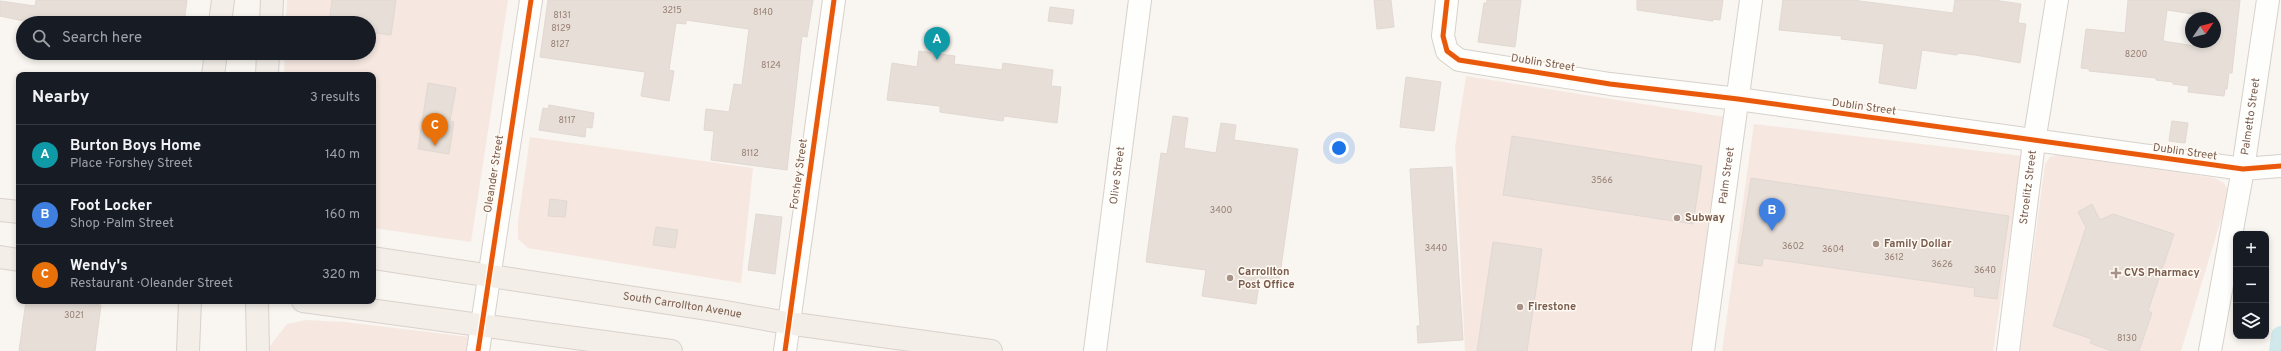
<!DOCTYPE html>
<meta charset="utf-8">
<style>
:root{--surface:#171b24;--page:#20242c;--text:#f1f3f6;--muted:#9ea1a6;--line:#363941;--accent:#db2777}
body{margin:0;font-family:Overpass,sans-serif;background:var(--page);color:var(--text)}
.controls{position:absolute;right:12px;bottom:12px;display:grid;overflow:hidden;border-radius:8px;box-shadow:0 2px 6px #0003}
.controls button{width:36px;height:36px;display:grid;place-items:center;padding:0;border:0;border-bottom:1px solid var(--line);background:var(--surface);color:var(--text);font:20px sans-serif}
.compass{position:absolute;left:2185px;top:12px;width:36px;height:36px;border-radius:50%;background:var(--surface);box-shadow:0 2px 6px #0003;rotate:55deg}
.you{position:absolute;left:1339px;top:148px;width:14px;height:14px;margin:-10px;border:3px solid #fff;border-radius:50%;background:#1a73e8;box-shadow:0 0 0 6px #1a73e833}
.badge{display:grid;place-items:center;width:26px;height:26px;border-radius:50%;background:var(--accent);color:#fff;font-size:13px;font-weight:700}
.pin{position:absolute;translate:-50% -33px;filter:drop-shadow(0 1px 2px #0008)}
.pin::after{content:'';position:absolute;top:21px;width:14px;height:12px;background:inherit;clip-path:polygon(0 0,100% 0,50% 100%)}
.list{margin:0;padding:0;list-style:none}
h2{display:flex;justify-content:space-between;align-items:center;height:52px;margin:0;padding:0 16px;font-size:17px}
h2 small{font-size:13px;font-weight:400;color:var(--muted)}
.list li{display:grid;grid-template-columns:26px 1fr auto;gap:12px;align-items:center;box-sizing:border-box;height:60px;padding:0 16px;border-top:1px solid var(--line)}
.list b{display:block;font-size:15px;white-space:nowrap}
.list p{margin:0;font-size:13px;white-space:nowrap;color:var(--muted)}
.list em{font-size:13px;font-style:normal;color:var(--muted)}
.icon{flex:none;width:22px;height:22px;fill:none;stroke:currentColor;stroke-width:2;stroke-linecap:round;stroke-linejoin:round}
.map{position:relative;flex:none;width:2281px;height:351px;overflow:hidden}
.search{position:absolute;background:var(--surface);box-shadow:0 2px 6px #0003;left:16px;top:16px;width:360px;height:44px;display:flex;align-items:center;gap:10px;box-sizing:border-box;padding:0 14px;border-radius:22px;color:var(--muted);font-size:15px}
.panel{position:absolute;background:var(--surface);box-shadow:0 2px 6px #0003;left:16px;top:72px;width:360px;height:232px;border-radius:8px}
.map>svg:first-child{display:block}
</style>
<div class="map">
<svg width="2281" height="351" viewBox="0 0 2281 351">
<rect width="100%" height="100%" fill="#f9f5f0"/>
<g fill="#f6e8e1">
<polygon points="287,0 508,0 471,242 373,228 373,75 284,75 285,53 369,53 369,23 286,23"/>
<polygon points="1466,76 1725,117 1694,351 1465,351 1455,147"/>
<polygon points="1754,124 2022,156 1993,351 1722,351"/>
<polygon points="530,137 753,168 741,283 528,248 518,239 518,222"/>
<polygon points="2064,153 2214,178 2224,183 2228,190 2227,200 2181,351 2020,351 2045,164 2050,157"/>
<polygon points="306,320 345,322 470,337 468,351 270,351 270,346 287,324"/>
</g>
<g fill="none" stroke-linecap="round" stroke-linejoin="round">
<polyline stroke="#d0e8ea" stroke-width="20" points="2279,351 2281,336"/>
</g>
<g fill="#e6ded7" stroke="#e2d8d2" fill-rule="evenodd">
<polygon points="36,0 187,0 184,23 33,23 0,16 0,1 35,6"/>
<polygon points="332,0 396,0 391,35 369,32 369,23 329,23"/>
<polygon points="548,0 813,0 807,37 802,36 787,170 711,160 714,131 704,130 706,109 729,112 734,84 742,85 749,29 686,20 686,24 676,23 669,70 674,71 669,101 641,96 645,72 540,57"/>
<polygon points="1374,0 1391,0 1394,27 1377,29"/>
<polygon points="1487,0 1521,0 1515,47 1478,42 1484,3 1487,3"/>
<polygon points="1637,0 1723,0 1720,20 1713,19 1713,21 1637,10"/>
<polygon points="1783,0 1852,0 1953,13 1955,0 1994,0 2021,4 2018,23 2026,24 2020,63 1975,55 1958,53 1957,55 1922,50 1916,89 1879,83 1884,44 1841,39 1842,36 1779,30"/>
<path d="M 2128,0 L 2240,0 L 2232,73 L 2229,73 L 2227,89 L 2225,89 L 2224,96 L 2188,92 L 2189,86 L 2173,84 L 2173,82 L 2156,80 L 2156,78 L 2089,71 L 2089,69 L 2081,68 L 2086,29 L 2125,33 ZM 2167,10 L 2199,15 L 2198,18 L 2215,18 L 2215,42 L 2195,42 L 2195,46 L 2163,41 Z"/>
<polygon points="1050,7 1074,10 1072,24 1048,21"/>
<polygon points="919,51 955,56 954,64 1002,70 1003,63 1053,70 1051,86 1061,87 1057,123 1004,116 1003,121 940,112 940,106 887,100 892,63 917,67"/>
<polygon points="1406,77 1441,82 1434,131 1400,127"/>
<polygon points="428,83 456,88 450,121 454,122 449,154 418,149"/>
<polygon points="549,105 594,113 592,128 586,127 585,137 539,130 543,108 548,109"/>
<polygon points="1173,116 1188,118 1184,148 1216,153 1221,123 1236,125 1234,140 1298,149 1279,281 1260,278 1256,304 1202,296 1206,270 1146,262 1161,153 1167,154"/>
<polygon points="2172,121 2188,123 2185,143 2169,141"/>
<polygon points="1512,136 1702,166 1693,224 1503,195"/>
<polygon points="1452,167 1463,340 1418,343 1417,326 1420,326 1410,169"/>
<polygon points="1751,178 2009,216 1997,299 1974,296 1975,288 1763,258 1762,266 1738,263"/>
<polygon points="550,199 567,201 565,217 548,216"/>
<polygon points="2092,204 2100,220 2113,214 2174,234 2148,311 2152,313 2139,351 2112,351 2090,343 2092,339 2053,326 2086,227 2078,212"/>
<polygon points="756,214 782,217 775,274 748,270"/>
<polygon points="656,227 678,230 675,248 653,245"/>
<polygon points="1493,242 1542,249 1527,351 1477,351"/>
<polygon points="26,301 65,303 65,301 75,301 101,305 95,351 19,351"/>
</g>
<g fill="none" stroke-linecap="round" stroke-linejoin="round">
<g stroke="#d7d1cb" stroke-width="24">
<g id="minor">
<polyline points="1447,0 1443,36 1447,51 1459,60 1610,84 1738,99 2243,169 2281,166"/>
<polyline points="478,351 531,0"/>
<polyline points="785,351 834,0"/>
<path id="s1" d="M 1095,351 L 1140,0"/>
<path id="s2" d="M 1703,351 L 1751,0"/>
<path id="s3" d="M 2008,351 L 2034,142 L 2057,0"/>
<path id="s4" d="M 2210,351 L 2243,169 L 2268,0"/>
</g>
</g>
<g stroke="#dad1cc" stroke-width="24">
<g id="major">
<polyline points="220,23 223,0"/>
<polyline points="271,23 272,0"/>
<polyline points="213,75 216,53"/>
<polyline points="267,75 268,53"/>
<polyline points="0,210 19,212"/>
<polyline points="0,257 19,260"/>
<path id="s5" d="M 373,258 L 720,311 L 787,323 L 991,351"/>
<polyline points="257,301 258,351"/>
<polyline points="303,301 671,351"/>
<polyline points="188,351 190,301"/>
</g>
</g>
<use href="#minor" stroke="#fefefd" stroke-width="22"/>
<use href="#major" stroke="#f3eee8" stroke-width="22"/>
<g stroke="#fffaf3" stroke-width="8">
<g id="cycleway">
<polyline points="1447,0 1443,36 1447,51 1459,60 1610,84 1738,99 2243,169 2281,166"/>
<polyline points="478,351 531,0"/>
<polyline points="785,351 834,0"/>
</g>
</g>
<use href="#cycleway" stroke="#e8590c" stroke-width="5"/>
</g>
<g fill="#a69286" stroke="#fffaf3" stroke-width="1.5">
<circle cx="1677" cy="218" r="4"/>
<circle cx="1876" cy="244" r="4"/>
<path d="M2114 267h4v4h4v4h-4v4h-4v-4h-4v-4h4z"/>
<circle cx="1230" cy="278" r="4"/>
<circle cx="1520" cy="307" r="4"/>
</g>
<g text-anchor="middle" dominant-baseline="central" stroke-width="3" stroke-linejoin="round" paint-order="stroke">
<g font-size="9" fill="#977e72">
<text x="672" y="10">3215</text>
<text x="763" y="12">8140</text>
<text x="562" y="15">8131</text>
<text x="561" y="28">8129</text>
<text x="560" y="44">8127</text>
<text x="2136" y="54">8200</text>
<text x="771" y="65">8124</text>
<text x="567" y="120">8117</text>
<text x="750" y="153">8112</text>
<text x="1602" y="180">3566</text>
<text x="1221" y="210">3400</text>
<text x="1793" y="246">3602</text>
<text x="1436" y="248">3440</text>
<text x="1833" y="249">3604</text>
<text x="1894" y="257">3612</text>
<text x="1942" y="264">3626</text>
<text x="1985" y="270">3640</text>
<text x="74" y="315">3021</text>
<text x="2127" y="338">8130</text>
</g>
<g font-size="11" fill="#7a5c4d" stroke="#fffaf3">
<text transform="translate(1543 63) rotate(9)">Dublin Street</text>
<text transform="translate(1864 107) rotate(8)">Dublin Street</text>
<text stroke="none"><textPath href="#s4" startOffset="238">Palmetto Street</textPath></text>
<text transform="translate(2185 152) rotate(8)">Dublin Street</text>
<text transform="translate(494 174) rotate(-81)">Oleander Street</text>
<text transform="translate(799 174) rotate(-82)">Forshey Street</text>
<text stroke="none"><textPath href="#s1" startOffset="177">Olive Street</textPath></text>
<text stroke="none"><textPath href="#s2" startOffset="177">Palm Street</textPath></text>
<text stroke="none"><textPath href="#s3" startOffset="165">Stroelitz Street</textPath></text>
<text stroke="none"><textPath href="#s5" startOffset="313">South Carrollton Avenue</textPath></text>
</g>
<g font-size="11" font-weight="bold" fill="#7a5c4d" stroke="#fffaf3" text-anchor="start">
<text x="1685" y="218">Subway</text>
<text x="1884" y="244">Family Dollar</text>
<text x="1238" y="272">Carrollton<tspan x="1238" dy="13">Post Office</tspan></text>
<text x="2124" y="273">CVS Pharmacy</text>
<text x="1528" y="307">Firestone</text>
</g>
</g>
</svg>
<div class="controls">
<button>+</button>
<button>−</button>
<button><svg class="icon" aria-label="layers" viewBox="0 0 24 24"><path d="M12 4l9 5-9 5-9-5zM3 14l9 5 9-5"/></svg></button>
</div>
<svg class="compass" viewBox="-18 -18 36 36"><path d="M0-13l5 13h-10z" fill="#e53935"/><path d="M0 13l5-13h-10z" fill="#9ea1a6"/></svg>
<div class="you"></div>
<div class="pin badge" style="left:937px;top:60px;background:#0f9aa8">A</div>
<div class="pin badge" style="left:1772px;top:231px;background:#3f7fe0">B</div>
<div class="pin badge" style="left:435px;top:146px;background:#e8710a">C</div>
<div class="search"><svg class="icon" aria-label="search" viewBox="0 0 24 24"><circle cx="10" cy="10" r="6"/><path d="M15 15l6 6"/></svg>Search here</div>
<section class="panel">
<h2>Nearby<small>3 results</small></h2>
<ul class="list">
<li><span class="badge" style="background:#0f9aa8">A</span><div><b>Burton Boys Home</b><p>Place · Forshey Street</p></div><em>140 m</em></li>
<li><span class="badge" style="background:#3f7fe0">B</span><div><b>Foot Locker</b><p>Shop · Palm Street</p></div><em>160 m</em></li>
<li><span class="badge" style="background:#e8710a">C</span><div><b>Wendy's</b><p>Restaurant · Oleander Street</p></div><em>320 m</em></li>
</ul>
</section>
</div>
